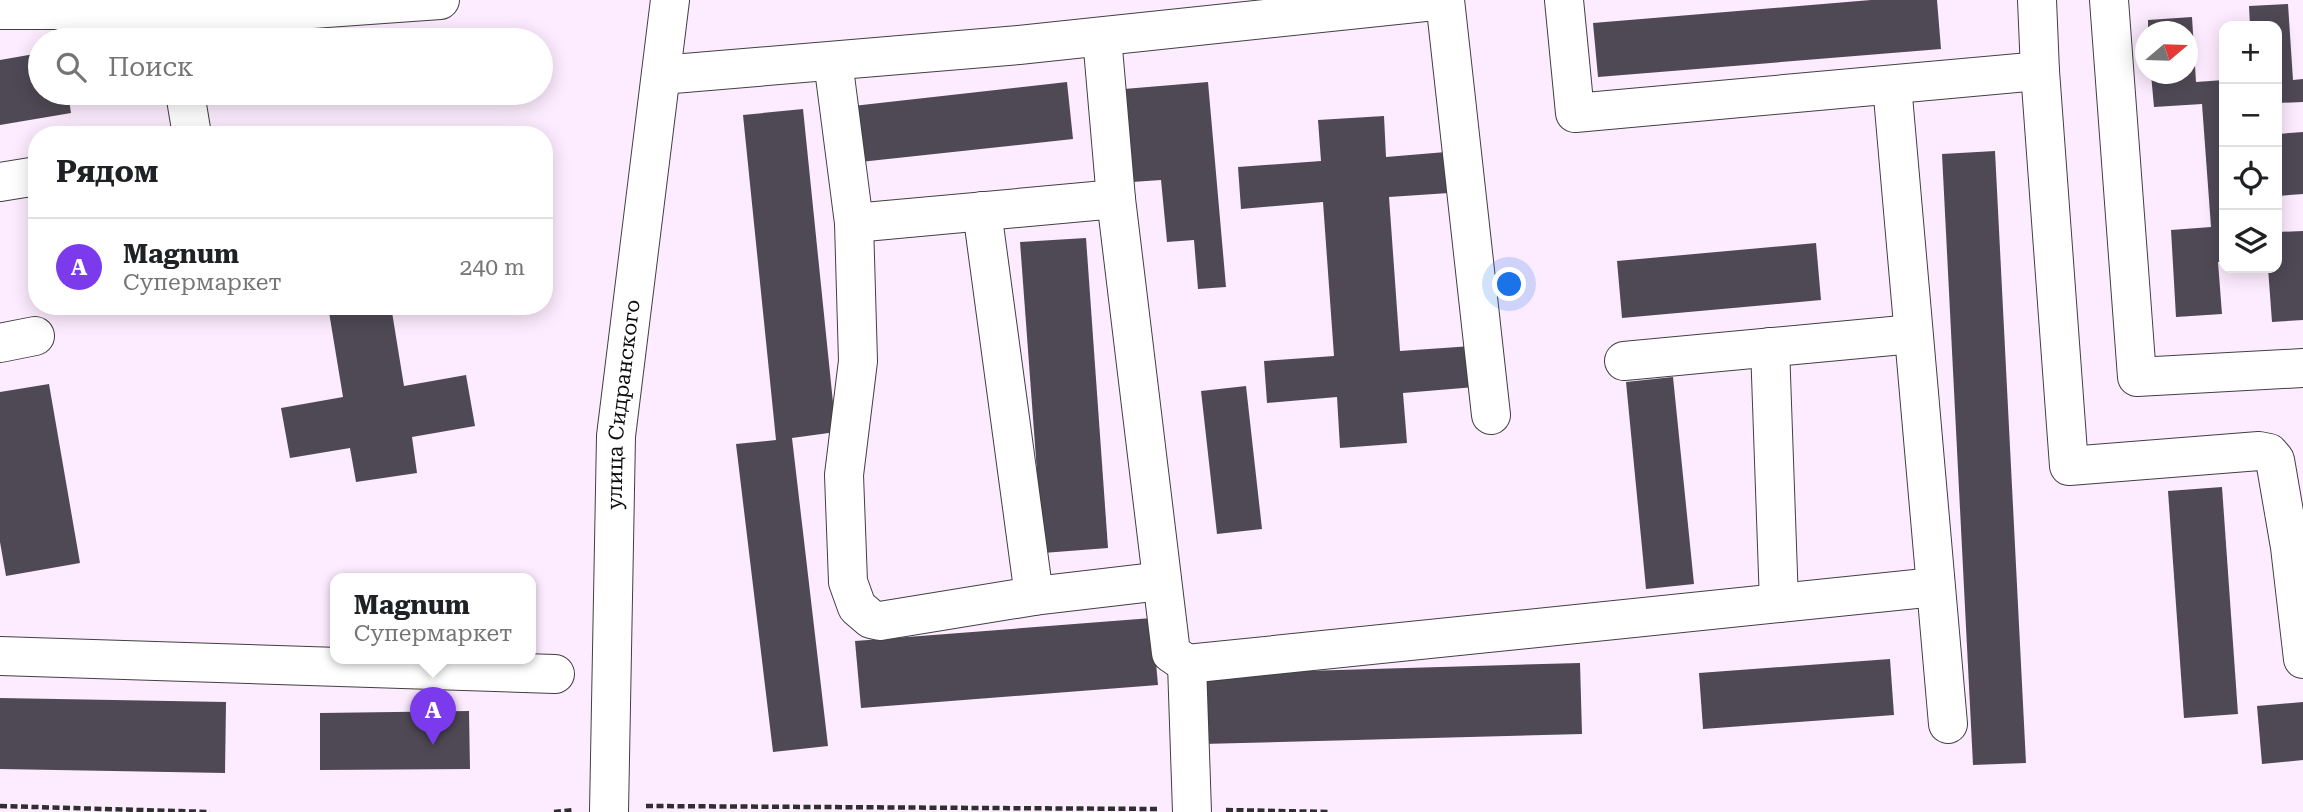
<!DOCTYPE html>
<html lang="ru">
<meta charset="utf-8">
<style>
:root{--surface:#fff;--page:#f2f2f2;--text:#202124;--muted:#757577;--line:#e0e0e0;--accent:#7c3aed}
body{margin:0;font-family:"Roboto Serif",serif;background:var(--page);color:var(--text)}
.controls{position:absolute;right:21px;top:21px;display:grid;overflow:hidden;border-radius:14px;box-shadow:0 4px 18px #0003}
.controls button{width:63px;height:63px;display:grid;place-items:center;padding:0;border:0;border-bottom:2px solid var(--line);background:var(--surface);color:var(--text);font:35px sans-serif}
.compass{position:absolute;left:2135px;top:21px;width:63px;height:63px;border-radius:50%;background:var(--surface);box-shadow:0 4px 18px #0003;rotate:71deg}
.you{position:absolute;left:1510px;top:285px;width:24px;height:24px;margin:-18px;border:5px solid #fff;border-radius:50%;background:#1a73e8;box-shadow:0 0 0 10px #1a73e833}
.badge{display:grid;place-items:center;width:46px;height:46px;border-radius:50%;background:var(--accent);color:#fff;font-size:23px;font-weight:700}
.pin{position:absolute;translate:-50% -58px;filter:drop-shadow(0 2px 4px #0008)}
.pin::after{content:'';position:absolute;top:37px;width:24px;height:21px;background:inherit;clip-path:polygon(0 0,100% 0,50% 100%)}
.popup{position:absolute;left:330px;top:573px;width:206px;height:91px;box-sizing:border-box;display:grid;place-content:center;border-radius:14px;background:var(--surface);filter:drop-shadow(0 2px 5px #0005);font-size:23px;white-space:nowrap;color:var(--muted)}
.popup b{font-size:26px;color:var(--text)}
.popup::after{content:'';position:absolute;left:50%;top:100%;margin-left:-14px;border:14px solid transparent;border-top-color:var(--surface)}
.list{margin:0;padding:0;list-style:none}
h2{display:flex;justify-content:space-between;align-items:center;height:91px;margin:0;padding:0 28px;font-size:30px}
h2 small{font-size:23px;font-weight:400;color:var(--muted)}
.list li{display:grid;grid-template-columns:46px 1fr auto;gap:21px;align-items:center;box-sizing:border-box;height:98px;padding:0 28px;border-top:2px solid var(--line)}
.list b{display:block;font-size:26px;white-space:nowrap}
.list p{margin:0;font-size:23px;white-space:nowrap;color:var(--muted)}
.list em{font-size:23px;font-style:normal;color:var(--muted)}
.icon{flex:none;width:38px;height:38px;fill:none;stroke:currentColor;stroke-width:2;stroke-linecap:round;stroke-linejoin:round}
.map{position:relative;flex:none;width:2303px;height:812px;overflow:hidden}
.search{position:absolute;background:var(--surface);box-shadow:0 4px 18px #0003;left:28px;top:28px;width:525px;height:77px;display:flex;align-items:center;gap:18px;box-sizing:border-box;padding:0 24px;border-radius:38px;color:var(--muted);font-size:26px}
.panel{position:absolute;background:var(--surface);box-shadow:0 4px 18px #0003;left:28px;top:126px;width:525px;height:189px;border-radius:28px}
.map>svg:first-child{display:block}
</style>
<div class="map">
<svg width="2303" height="812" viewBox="0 0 2303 812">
<rect width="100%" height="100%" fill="#fdecff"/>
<g fill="#4f4955">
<polygon points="1871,0 1937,0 1941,49 1598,77 1593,23"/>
<polygon points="2288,4 2293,80 2303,79 2303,102 2277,103 2277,26 2250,26 2249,6"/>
<polygon points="2192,17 2196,82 2224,80 2224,262 2218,262 2222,314 2176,317 2171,230 2211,227 2202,104 2154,107 2151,74 2188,74 2188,32 2148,32 2148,20"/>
<polygon points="40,53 40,93 68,93 71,113 0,125 0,60"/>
<polygon points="1067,82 1073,139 860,162 853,106"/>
<polygon points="1208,82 1226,287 1198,289 1194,240 1167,242 1161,180 1132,182 1124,89"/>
<polygon points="803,109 836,432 792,438 828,746 773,752 736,444 776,440 743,115"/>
<polygon points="1384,116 1386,157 1446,152 1449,193 1389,197 1400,351 1472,346 1475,387 1403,393 1407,443 1340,448 1337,397 1267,403 1264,361 1334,356 1323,202 1241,209 1238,167 1321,161 1318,120"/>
<polygon points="2303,132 2303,194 2277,196 2277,134"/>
<polygon points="1995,151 2026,763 1973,765 1942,154"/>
<polygon points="2303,231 2303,320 2272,322 2268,268 2277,268 2277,232"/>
<polygon points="1086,238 1108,548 1043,553 1020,242"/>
<polygon points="1816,243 1821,300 1622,318 1617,261"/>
<polygon points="328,306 391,306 404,386 466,375 475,426 412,437 417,473 356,482 350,448 290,458 281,408 343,397"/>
<polygon points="1673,377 1694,584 1646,589 1626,382"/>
<polygon points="49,384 80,563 6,576 0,542 0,392"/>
<polygon points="1246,386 1262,529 1217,534 1201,391"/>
<polygon points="2222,487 2238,714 2184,718 2168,491"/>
<polygon points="1152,618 1158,685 861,708 855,641"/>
<polygon points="1890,659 1894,715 1703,729 1699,673"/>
<polygon points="1580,663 1582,734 1202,744 1200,674"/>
<polygon points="0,698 226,702 225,773 0,769"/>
<polygon points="2303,702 2303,760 2262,764 2257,706"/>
<polygon points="469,711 470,769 320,770 320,713"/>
</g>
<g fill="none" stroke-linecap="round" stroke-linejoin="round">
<g stroke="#404040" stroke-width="40">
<g id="minor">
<polyline points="1445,0 1491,415"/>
<polyline points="1564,0 1575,113 2040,71"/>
<polyline points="2037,0 2040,71 2069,466 2259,451 2269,453 2275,460 2290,547 2303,659"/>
<polyline points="2109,0 2137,377 2303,368"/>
<polyline points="0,10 298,10 440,0"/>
<polyline points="1102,37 1116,199 1171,653 1187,664 1935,587"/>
<polyline points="833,61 854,223 858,361 844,475 848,582 857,607 871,619 880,621 1034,596 1162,581"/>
<polyline points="661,75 1019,45 1444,0"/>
<polyline points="1892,85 1948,724"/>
<polyline points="185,93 192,135"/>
<polyline points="0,182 37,176"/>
<polyline points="982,211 1034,596"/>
<polyline points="854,223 1116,199"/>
<polyline points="0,343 35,336"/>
<polyline points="1770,347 1779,603"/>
<polyline points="1624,361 1913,334"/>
<polyline points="0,656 555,674"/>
<polyline points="1187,664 1192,812"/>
<path id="s1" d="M 609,812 L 616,436 L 670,0"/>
</g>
</g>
<g stroke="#2f2f2f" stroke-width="4.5" stroke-dasharray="7 3.5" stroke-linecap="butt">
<polyline points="0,806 210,812"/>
<polyline points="646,806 1158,809"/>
<polyline points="1226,810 1330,812"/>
<polyline points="554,812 574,810"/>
</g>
<use href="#minor" stroke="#fff" stroke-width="38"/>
</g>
<g text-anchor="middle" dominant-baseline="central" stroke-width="7" stroke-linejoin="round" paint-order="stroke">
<g font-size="21" fill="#0d0d0d" stroke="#fff">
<text stroke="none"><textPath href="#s1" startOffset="408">улица Сидранского</textPath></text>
</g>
</g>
</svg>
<div class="controls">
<button>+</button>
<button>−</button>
<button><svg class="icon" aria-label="locate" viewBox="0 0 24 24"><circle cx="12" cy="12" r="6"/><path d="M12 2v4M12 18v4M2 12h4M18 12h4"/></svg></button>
<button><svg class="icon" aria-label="layers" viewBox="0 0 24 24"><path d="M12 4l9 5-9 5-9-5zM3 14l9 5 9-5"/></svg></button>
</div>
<svg class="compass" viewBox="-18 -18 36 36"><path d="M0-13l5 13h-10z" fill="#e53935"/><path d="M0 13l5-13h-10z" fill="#757577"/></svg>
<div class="you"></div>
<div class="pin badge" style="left:433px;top:745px">A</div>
<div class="popup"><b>Magnum</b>Супермаркет</div>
<div class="search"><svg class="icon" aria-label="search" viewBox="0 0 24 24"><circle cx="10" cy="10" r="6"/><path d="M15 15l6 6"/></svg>Поиск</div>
<section class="panel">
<h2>Рядом<small></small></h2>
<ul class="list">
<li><span class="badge">A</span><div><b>Magnum</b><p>Супермаркет</p></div><em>240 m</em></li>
</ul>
</section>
</div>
